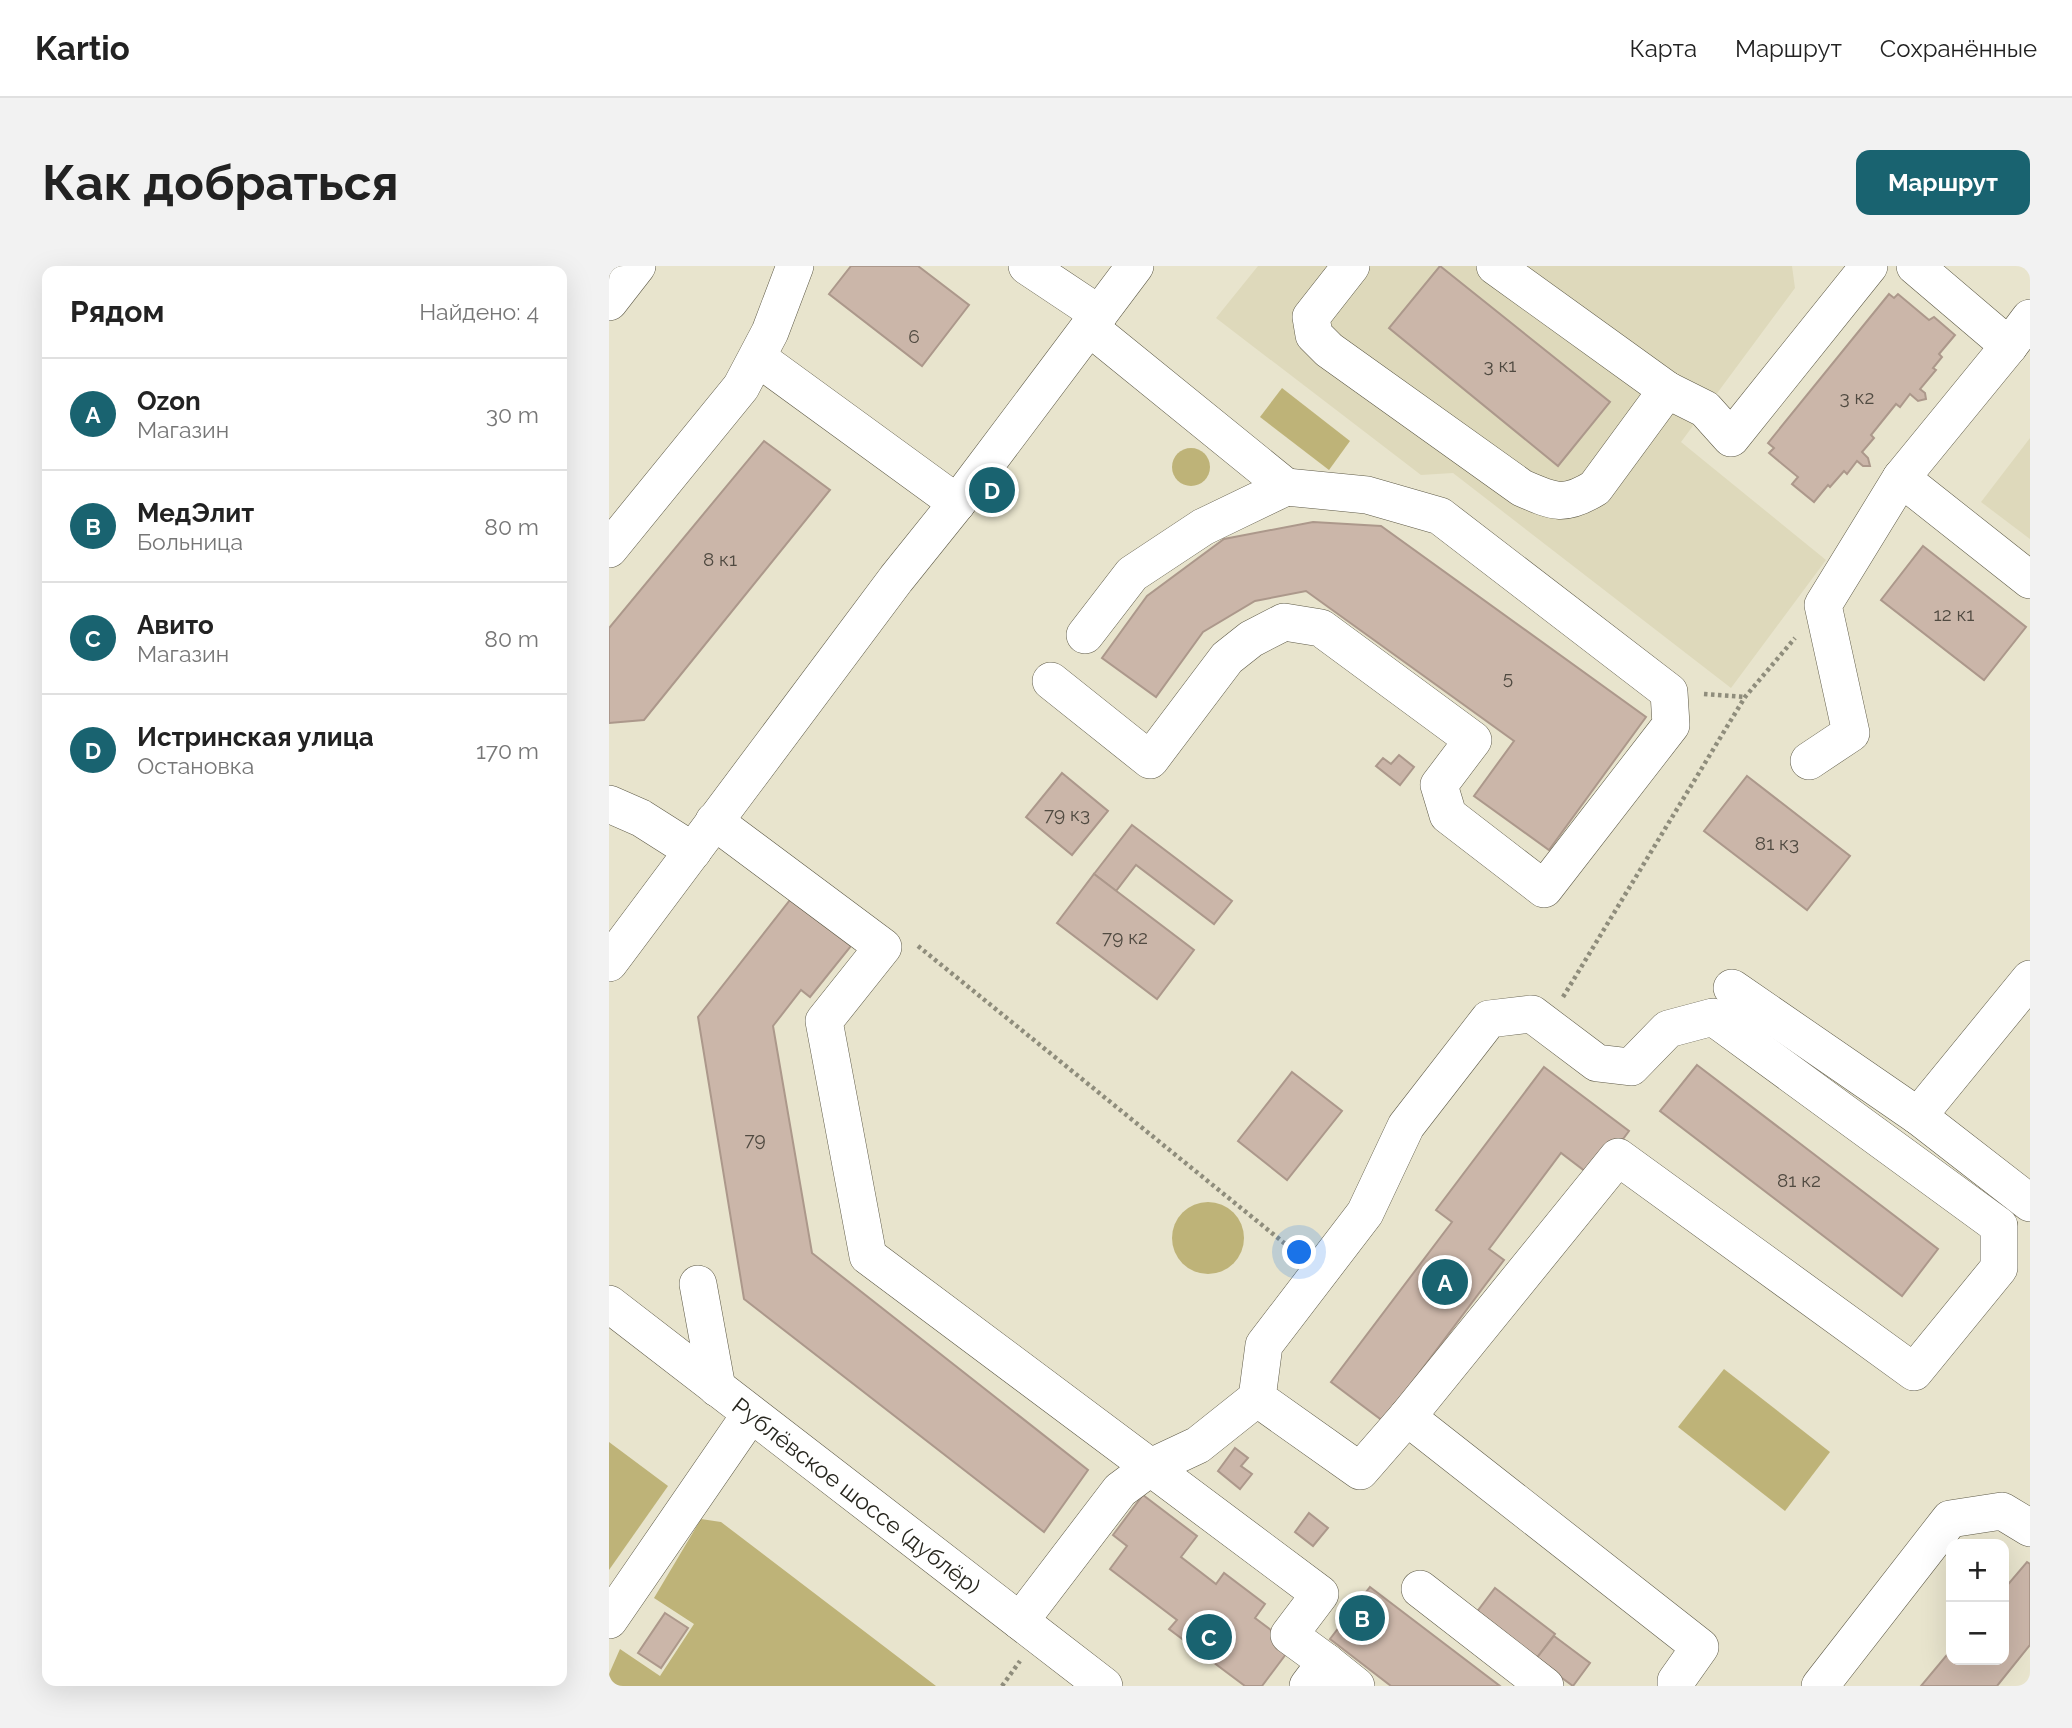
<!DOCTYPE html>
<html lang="ru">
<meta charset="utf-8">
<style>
:root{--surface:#fff;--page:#f2f2f2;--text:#222;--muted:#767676;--line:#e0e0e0;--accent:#196370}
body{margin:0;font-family:Raleway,sans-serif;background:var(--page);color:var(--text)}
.controls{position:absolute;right:21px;bottom:21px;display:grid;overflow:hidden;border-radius:14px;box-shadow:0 7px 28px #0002}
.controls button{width:63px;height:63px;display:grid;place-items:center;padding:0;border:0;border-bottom:2px solid var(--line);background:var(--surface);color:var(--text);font:35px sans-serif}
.you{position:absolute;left:691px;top:987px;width:24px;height:24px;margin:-18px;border:5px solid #fff;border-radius:50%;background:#1a73e8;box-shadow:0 0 0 10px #1a73e833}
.badge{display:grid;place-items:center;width:46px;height:46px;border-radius:50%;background:var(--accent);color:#fff;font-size:23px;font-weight:700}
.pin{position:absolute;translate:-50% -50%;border:4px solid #fff;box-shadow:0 2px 7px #0006}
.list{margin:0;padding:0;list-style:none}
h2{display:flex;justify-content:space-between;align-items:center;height:91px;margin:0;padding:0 28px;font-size:30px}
h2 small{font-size:23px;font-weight:400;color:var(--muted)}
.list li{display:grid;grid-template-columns:46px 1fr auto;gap:21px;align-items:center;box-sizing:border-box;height:112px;padding:0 28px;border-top:2px solid var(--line)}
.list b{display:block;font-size:26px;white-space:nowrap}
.list p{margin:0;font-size:23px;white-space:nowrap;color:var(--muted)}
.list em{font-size:23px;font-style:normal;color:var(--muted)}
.map{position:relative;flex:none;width:1421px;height:1420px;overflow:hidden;border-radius:14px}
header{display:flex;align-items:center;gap:42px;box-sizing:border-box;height:98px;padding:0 35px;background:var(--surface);border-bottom:2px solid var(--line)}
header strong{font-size:33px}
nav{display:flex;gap:38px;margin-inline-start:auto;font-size:24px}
.intro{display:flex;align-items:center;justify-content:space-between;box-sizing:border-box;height:168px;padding:0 42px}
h1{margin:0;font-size:49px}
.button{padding:18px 32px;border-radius:14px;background:var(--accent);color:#fff;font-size:24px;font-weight:700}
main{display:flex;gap:42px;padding:0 42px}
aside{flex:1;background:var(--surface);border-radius:14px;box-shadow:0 7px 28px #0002}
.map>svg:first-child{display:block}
</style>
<header>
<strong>Kartio</strong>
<nav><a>Карта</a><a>Маршрут</a><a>Сохранённые</a></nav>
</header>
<div class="intro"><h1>Как добраться</h1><a class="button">Маршрут</a></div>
<main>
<aside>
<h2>Рядом<small>Найдено: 4</small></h2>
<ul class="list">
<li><span class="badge">A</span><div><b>Ozon</b><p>Магазин</p></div><em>30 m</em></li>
<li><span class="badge">B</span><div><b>МедЭлит</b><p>Больница</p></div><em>80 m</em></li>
<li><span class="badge">C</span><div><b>Авито</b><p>Магазин</p></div><em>80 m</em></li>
<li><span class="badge">D</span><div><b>Истринская улица</b><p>Остановка</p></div><em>170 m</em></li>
</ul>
</aside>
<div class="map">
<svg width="1421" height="1420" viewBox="0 0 1421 1420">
<rect width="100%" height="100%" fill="#e8e4cd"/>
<g fill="#ded9bb">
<polygon points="649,0 1183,0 1186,22 1072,176 1217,294 1122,422 844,207 812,209 607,52"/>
<polygon points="1421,172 1421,273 1372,236"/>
</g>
<g fill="#beb378">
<polygon points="673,122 741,175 720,204 651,151"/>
<circle cx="582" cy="201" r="19"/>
<circle cx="599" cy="972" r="36"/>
<polygon points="1115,1103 1221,1186 1176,1245 1069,1161"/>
<polygon points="0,1176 59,1220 0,1304"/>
<polygon points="92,1253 112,1256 327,1420 0,1420 0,1408 11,1383 51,1410 85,1358 45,1332"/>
</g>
<g fill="#cbb6a9" stroke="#ac988b" stroke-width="2">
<polygon points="242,0 309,0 360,39 313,100 220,28"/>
<polygon points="831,0 1001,136 949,200 780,62"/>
<polygon points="1280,28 1285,32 1289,28 1320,54 1325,51 1346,69 1330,88 1333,91 1324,102 1327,104 1311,123 1316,127 1317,133 1309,135 1301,128 1291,141 1287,138 1262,169 1265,172 1253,186 1259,192 1261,200 1254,200 1248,195 1238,208 1235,205 1221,221 1219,219 1205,236 1183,218 1189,211 1160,187 1165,182 1159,177"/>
<polygon points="155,175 221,224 35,454 0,457 0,362"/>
<polygon points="704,256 772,260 1037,451 940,584 865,530 905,475 697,325 646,335 594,366 547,431 493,392 538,330 615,273"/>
<polygon points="1314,280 1417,361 1375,414 1272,334"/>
<polygon points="790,489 805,501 791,519 767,500 774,492 782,498"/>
<polygon points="453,507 499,545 463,589 417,551"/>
<polygon points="1138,510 1241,590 1198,644 1095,565"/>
<polygon points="523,559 623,635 605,658 527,599 507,625 485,608"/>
<polygon points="485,608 585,684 548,733 448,657"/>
<polygon points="181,634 242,680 201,731 192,724 164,760 203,987 479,1204 435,1266 135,1033 89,751"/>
<polygon points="1088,799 1329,983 1293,1030 1051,845"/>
<polygon points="935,801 1020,865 985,912 952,887 880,983 895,994 774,1155 722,1116 843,956 827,944"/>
<polygon points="683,806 733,845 678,914 629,875"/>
<polygon points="626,1182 639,1192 632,1200 643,1208 631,1223 609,1205"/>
<polygon points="534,1229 588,1270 572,1291 607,1318 615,1307 656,1338 646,1352 683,1380 653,1420 636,1420 560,1363 568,1354 501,1303 518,1280 504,1269"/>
<polygon points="700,1247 719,1262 704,1280 686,1266"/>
<polygon points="1418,1296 1421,1298 1421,1379 1388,1420 1312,1420 1342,1384 1342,1394 1395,1394 1395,1323"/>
<polygon points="761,1321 891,1420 782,1420 721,1373"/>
<polygon points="886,1322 946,1368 927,1393 867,1347"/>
<polygon points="56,1347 79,1362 52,1402 29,1387"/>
<polygon points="945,1370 981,1397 964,1420 927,1393"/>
</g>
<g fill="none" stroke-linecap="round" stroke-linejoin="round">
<g stroke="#5e5a47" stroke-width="38">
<g id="minor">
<polyline points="418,0 490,48"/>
<path d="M 742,0 L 702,51 L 705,69 L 720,84 L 913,222 C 945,236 955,241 986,222 L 1058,124"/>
<polyline points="886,0 1058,124 1096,143 1122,172 1260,0"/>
<polyline points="1306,0 1400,80 1421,52"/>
<polyline points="0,36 28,0"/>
<polyline points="149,92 348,237"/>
<polyline points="1292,212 1400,80"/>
<polyline points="0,283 132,121 161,66 186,0"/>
<polyline points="476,369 523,308 594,261 677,221 480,61"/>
<polyline points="442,415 541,494 618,392 642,373 675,356 712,362 864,474 830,519 839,549 935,623 1062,459 1060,426 831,250 758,229 677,221"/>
<polyline points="1200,495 1242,467 1214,339 1292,212 1421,314"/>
<polyline points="0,538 32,552 84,585"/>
<polyline points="105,555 274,681 215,755 259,990 711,1328 680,1369 717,1396 699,1420"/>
<polyline points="0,697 287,313 348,237 526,0"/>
<polyline points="1123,722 1309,850 1421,937"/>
<polyline points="1309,850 1421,713"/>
<polyline points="89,1018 108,1122"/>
<path id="s1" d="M 0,1038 L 495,1420"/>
<polyline points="798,1151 1091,1381 1067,1415 1067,1420"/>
<polyline points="811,1323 936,1420"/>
<polyline points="0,1354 141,1149"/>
<polyline points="411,1355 511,1224 542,1201 589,1179 648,1132 655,1079 756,947 797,860 880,753 923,748 988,797 1022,801 1059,763 1104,751 1390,960 1390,1002 1305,1106 1009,891 798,1151 751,1205 648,1132"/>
<polyline points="717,1396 747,1420"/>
<polyline points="1211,1420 1341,1253 1393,1245 1421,1262"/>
</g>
</g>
<g stroke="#8f8d7c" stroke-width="4.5" stroke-dasharray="3.5 3.5" stroke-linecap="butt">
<polyline points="1095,428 1136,431"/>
<polyline points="309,680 685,985"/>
<polyline points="954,731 1136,431 1186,372"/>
<polyline points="393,1420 411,1395"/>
</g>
<use href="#minor" stroke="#fff" stroke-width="37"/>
</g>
<g text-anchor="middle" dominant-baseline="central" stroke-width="6" stroke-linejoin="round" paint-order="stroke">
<g font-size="19" fill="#504a41">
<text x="305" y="70">6</text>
<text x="891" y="99">3 к1</text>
<text x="1248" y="131">3 к2</text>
<text x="111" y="293">8 к1</text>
<text x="1345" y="348">12 к1</text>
<text x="899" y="411">5</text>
<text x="458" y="548">79 к3</text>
<text x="1168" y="577">81 к3</text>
<text x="516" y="671">79 к2</text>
<text x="146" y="873">79</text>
<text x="1190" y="914">81 к2</text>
</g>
<g font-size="23" fill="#27261e" stroke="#f5f1da">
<text stroke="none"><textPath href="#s1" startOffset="313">Рублёвское шоссе (дублёр)</textPath></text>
</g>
</g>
</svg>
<div class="controls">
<button>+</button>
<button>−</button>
</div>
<div class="you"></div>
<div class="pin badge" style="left:836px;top:1016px">A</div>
<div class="pin badge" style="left:753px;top:1352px">B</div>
<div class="pin badge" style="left:600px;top:1371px">C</div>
<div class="pin badge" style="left:383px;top:224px">D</div>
</div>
</main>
